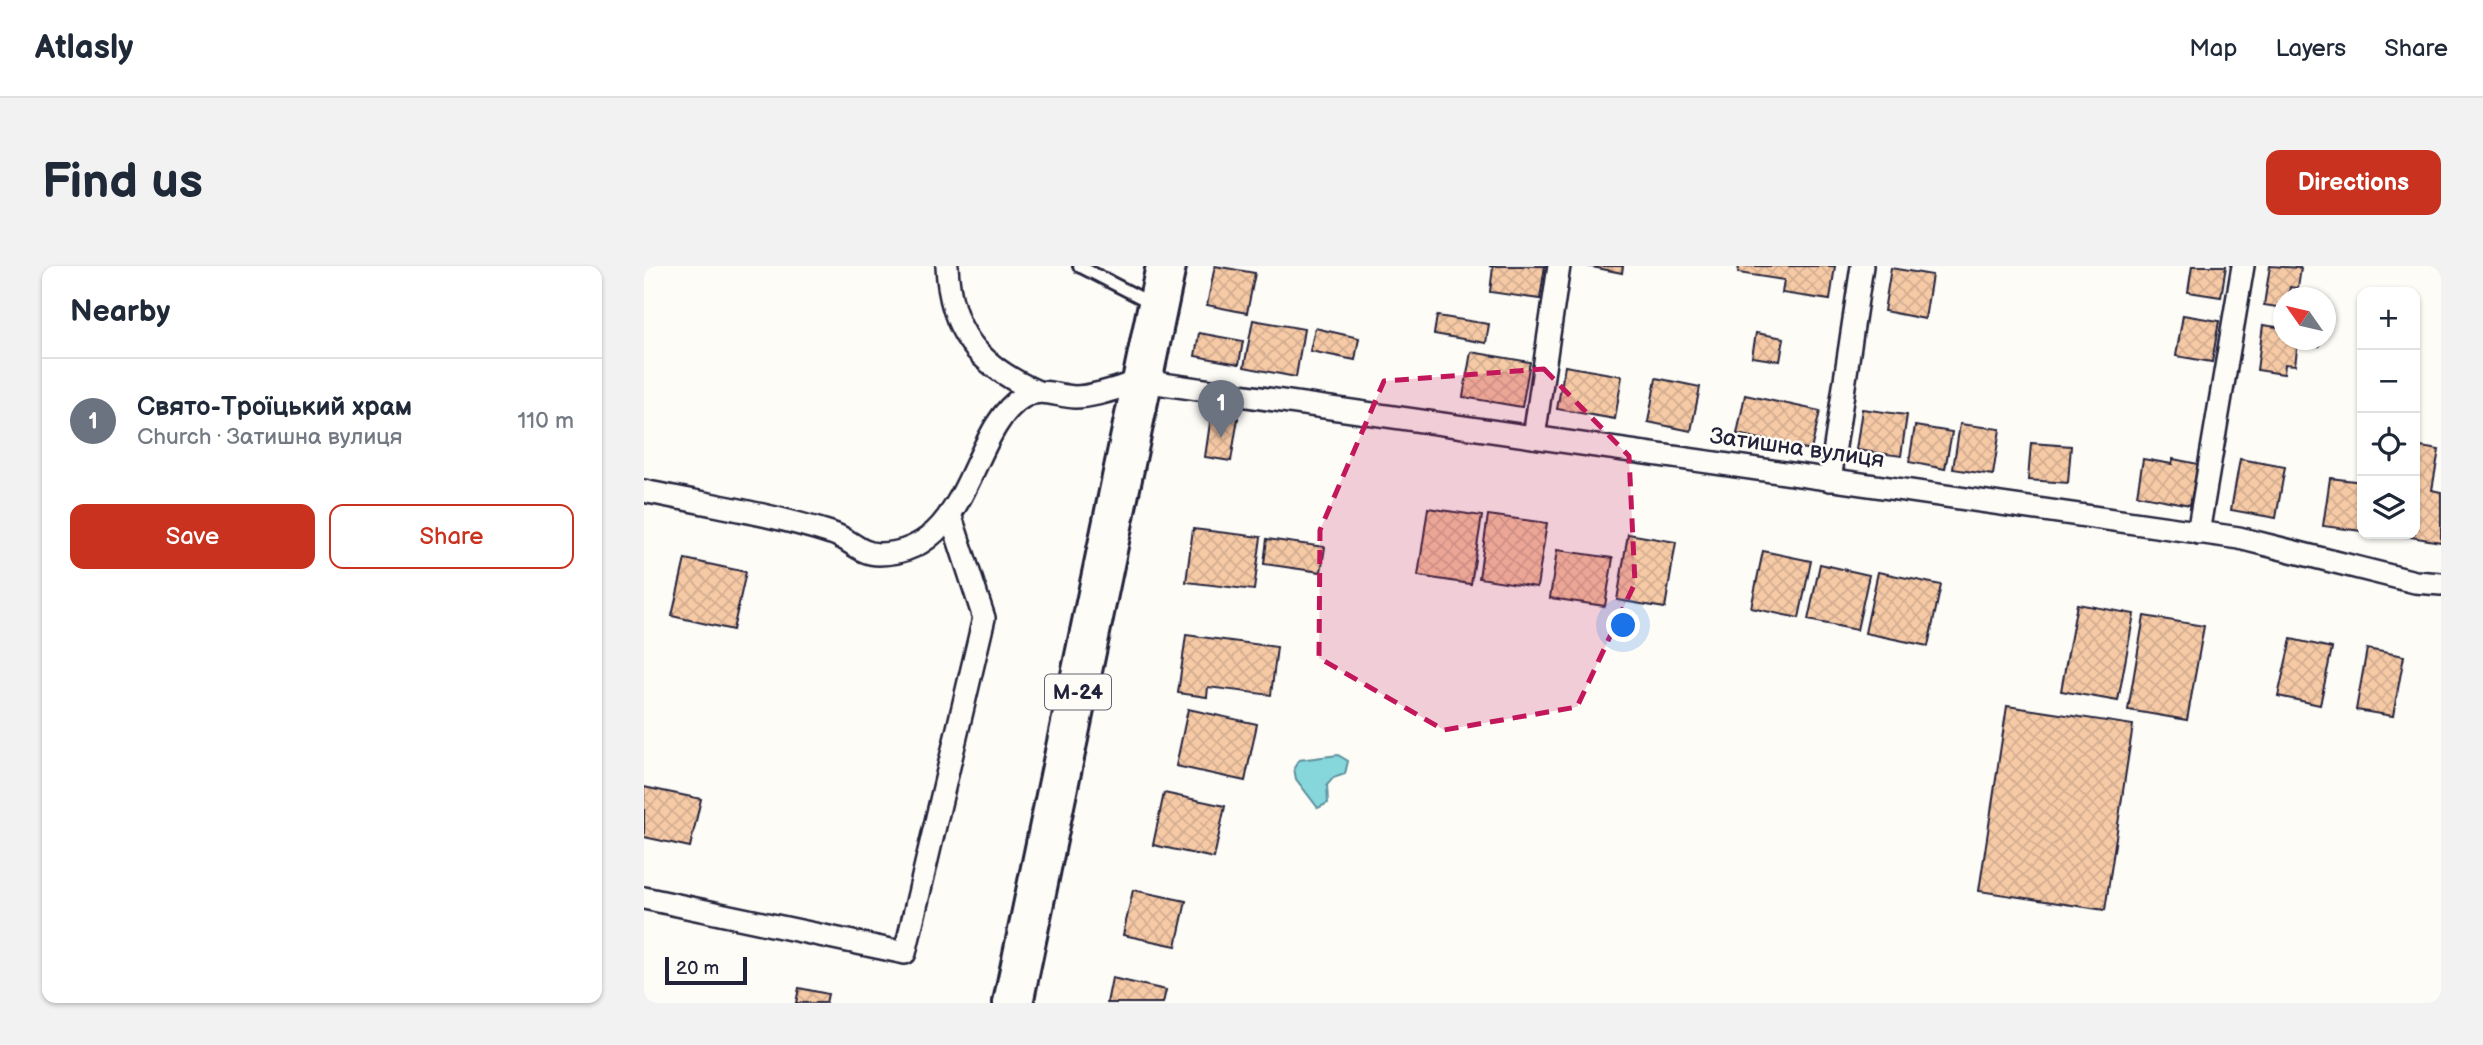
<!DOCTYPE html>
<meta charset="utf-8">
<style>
:root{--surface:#fff;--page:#f2f2f3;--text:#1f2937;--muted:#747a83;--line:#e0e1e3;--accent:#c8321e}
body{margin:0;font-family:"Balsamiq Sans",sans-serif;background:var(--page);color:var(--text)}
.controls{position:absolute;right:21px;top:21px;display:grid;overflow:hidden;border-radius:14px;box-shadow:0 2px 5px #0004}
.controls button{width:63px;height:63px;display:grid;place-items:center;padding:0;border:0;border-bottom:2px solid var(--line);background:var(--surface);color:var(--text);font:35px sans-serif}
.compass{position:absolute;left:1629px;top:21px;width:63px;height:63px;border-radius:50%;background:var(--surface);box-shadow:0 2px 5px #0004;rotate:304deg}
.scale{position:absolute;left:21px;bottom:18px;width:82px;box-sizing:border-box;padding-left:7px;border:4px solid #22223b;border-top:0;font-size:19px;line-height:24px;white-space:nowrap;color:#22223b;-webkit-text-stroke:5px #fdfcf7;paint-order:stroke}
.you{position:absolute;left:980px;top:360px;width:24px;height:24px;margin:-18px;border:5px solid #fff;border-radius:50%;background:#1a73e8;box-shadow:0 0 0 10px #1a73e833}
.badge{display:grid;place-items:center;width:46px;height:46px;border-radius:50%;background:var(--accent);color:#fff;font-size:23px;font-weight:700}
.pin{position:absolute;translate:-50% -58px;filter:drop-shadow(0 2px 4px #0008)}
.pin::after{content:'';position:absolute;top:37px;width:24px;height:21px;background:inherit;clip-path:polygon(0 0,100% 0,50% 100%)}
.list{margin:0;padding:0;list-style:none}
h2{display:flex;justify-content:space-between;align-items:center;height:91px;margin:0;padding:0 28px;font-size:30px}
h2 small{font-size:23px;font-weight:400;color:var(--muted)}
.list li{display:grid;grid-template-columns:46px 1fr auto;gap:21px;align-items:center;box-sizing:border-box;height:126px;padding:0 28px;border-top:2px solid var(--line)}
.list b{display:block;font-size:26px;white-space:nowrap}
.list p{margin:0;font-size:23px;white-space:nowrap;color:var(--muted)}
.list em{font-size:23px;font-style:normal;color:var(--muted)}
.actions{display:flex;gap:14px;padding:21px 28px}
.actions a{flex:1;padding:16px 0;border:2px solid var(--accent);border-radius:14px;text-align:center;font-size:24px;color:var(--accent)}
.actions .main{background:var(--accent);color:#fff}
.icon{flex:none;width:38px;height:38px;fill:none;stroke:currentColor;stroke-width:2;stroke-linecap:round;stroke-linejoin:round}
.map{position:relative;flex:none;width:1797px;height:737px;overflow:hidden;border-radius:14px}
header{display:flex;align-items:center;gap:42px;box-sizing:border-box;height:98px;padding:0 35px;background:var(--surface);border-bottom:2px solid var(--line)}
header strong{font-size:33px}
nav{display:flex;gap:38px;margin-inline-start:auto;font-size:24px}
.intro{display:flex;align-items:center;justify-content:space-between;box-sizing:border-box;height:168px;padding:0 42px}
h1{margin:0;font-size:49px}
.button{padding:18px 32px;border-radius:14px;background:var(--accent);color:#fff;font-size:24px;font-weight:700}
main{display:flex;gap:42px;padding:0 42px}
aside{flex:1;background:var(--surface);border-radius:14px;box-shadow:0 2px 5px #0004}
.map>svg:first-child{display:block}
</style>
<header>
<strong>Atlasly</strong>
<nav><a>Map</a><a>Layers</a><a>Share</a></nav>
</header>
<div class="intro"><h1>Find us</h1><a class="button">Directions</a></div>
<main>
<aside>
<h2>Nearby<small></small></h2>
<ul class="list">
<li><span class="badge" style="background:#6b7280">1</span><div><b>Свято-Троїцький храм</b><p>Church · Затишна вулиця</p></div><em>110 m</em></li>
</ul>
<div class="actions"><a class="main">Save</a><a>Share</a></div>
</aside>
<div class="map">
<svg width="1797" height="737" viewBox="0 0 1797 737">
<defs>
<pattern id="building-cross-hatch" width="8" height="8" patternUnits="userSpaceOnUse" patternTransform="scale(1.75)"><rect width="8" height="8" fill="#f7caa6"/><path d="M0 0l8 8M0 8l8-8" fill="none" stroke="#d3ad90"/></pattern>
</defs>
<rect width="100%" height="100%" fill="#fdfcf7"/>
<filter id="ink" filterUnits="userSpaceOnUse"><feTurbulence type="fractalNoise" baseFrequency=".0143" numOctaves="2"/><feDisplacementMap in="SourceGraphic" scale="14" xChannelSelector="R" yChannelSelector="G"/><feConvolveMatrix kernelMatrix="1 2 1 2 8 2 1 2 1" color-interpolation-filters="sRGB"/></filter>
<g filter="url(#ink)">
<polygon fill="#85d7dc" stroke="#5d8f9c" stroke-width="2" points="694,489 704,495 701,508 689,512 683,519 684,537 674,542 652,513 650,502 655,494"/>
<g fill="url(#building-cross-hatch)" stroke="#22223b" stroke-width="2">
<polygon points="571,0 611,7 603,47 563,39"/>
<polygon points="845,0 901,0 896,33 846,26 849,1"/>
<polygon points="943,0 979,0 978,7"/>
<polygon points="1095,0 1191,0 1186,34 1138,27 1140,14 1094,7"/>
<polygon points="1548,0 1582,0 1577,31 1544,26"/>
<polygon points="1626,0 1657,2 1654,22 1646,21 1644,32 1640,32 1640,42 1620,39"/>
<polygon points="1247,2 1288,9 1281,53 1240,45"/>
<polygon points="1539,49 1575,55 1568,96 1532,90"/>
<polygon points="793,50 845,58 842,77 790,68"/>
<polygon points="609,54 660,63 652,111 600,101"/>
<polygon points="1619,59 1640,62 1640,74 1676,74 1675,80 1654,76 1651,99 1641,98 1640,108 1613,104"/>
<polygon points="671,62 715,72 711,94 666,85"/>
<polygon points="555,67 599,75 595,98 551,90"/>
<polygon points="1112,67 1140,72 1136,95 1108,91"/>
<polygon points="827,86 886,96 878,141 819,131"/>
<polygon points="921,100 978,110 971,153 913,143"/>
<polygon points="1012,112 1056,121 1047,165 1004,156"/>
<polygon points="1101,129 1176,145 1167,184 1093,168"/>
<polygon points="1218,143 1263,149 1257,190 1212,184"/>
<polygon points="567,150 594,152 587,195 561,191"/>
<polygon points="1316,158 1356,163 1349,209 1309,203"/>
<polygon points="1271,160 1308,166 1301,203 1265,196"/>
<polygon points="1387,177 1427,180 1424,217 1384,214"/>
<polygon points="1771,180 1795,184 1788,224 1797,226 1797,276 1749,268 1771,268"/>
<polygon points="1499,193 1528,198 1529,193 1554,198 1546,239 1493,229"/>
<polygon points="1596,193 1641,201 1632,252 1587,244"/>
<polygon points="1686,212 1718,216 1718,265 1679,260"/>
<polygon points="784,242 838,250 827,318 774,310"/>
<polygon points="844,249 903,257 893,321 835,312"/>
<polygon points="549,263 617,271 610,324 542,316"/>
<polygon points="984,268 1032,276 1021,342 973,334"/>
<polygon points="623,273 681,281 677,306 620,298"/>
<polygon points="913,284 969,292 961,340 906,332"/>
<polygon points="1119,285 1167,295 1155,352 1107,342"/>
<polygon points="41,293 102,306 89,364 28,350"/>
<polygon points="1176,298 1225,309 1213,364 1164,354"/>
<polygon points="1234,306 1297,319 1284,380 1221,367"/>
<polygon points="1433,338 1490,348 1474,435 1417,425"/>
<polygon points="1500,350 1560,360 1543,454 1484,444"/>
<polygon points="542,369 633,381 627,429 564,421 563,431 534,427"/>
<polygon points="1647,373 1688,382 1676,439 1634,430"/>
<polygon points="1723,383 1760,390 1749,450 1712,444"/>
<polygon points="1363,440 1489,459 1461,644 1335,625"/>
<polygon points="544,443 613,458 601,515 532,500"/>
<polygon points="0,521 57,533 46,581 0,571"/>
<polygon points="520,527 581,540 570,592 509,579"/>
<polygon points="489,624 542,635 532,680 479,669"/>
<polygon points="468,712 522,724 519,737 463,737"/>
<polygon points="155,722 184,728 182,737 152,737"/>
</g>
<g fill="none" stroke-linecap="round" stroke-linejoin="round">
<g stroke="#22223b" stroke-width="16">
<polyline id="lane" points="435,0 507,37"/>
</g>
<g stroke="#22223b" stroke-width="26">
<g id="street">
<path d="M 303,0 C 306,65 334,99 392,125"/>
<polyline points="890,171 915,0"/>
<polyline points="1186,214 1218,0"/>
<path d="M 0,225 C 62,238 127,248 187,267 C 205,272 215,288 235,288 C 328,287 325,163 379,131 C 397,121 412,130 431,131 C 452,131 478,120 498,115 L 1595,272 L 1771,316 L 1797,318"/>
<polyline points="1554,267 1599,0"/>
<polyline points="0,632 261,687 340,352 306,248"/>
</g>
</g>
<g stroke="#22223b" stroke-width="44">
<polyline id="highway" points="369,737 522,0"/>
</g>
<use href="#lane" stroke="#fdfcf7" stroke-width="10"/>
<use href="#street" stroke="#fdfcf7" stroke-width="21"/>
<use href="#highway" stroke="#fdfcf7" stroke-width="38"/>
</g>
</g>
<path fill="#c2185b" fill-opacity="0.2" stroke="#c2185b" stroke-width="5" stroke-dasharray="14 9" stroke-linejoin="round" d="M 900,103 L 985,190 L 991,317 L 933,441 L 800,464 L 675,392 L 676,264 L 740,115 Z"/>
<g text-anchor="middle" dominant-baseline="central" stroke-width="5" stroke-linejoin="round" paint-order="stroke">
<rect fill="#fdfcf7" stroke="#646373" stroke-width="2" x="401" y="408.5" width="66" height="35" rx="5"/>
<g font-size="21" font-weight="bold" fill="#22223b">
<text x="434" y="426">М-24</text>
</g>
<g font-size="23" fill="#22223b" stroke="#fdfcf7">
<text transform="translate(1153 182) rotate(8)">Затишна вулиця</text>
</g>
</g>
</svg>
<div class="controls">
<button>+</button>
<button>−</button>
<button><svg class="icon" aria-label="locate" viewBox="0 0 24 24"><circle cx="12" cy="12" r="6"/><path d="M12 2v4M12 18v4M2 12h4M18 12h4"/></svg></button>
<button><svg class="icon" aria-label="layers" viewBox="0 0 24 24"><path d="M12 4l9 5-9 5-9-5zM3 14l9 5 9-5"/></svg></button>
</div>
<svg class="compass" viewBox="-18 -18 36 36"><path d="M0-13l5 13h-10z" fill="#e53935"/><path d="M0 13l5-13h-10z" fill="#747a83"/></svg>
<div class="scale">20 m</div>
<div class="you"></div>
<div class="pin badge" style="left:577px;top:172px;background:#6b7280">1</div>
</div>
</main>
